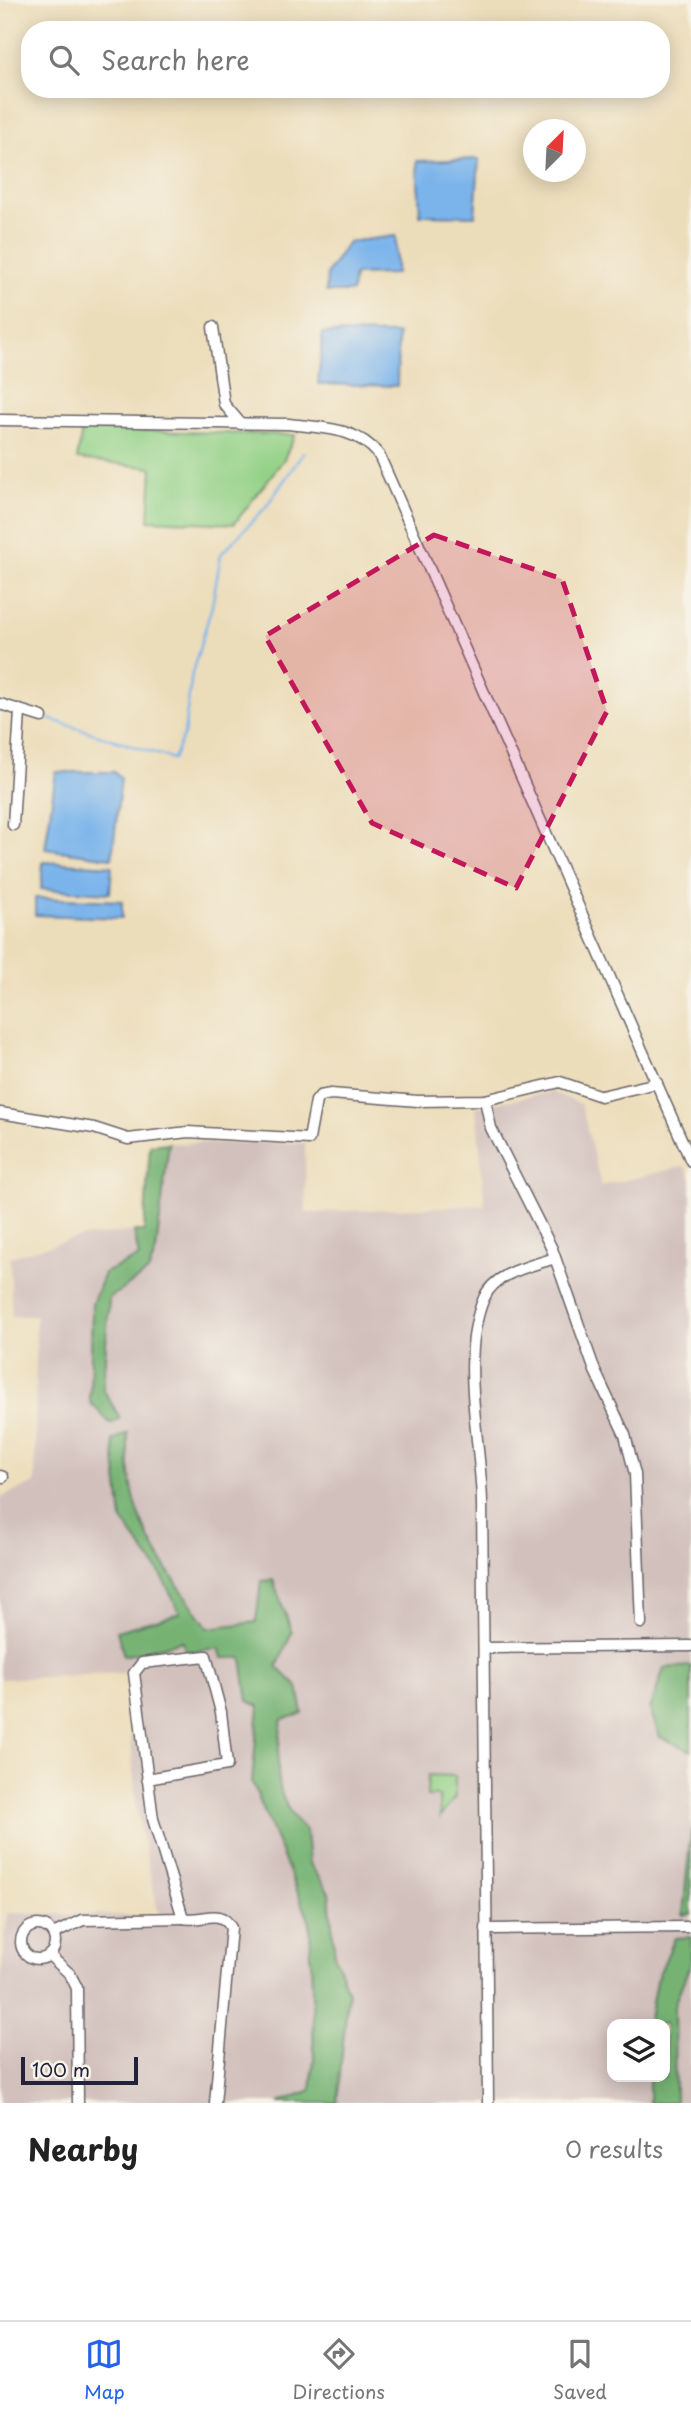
<!DOCTYPE html>
<style>
:root{--surface:#fff;--page:#f6f6f6;--text:#222;--muted:#767676;--line:#e0e0e0;--accent:#2563eb}
body{margin:0;font-family:"Playpen Sans",sans-serif;background:var(--page);color:var(--text)}
.controls{position:absolute;right:21px;bottom:21px;display:grid;overflow:hidden;border-radius:14px;box-shadow:0 4px 18px #0003}
.controls button{width:63px;height:63px;display:grid;place-items:center;padding:0;border:0;border-bottom:2px solid var(--line);background:var(--surface);color:var(--text);font:35px sans-serif}
.compass{position:absolute;left:523px;top:119px;width:63px;height:63px;border-radius:50%;background:var(--surface);box-shadow:0 4px 18px #0003;rotate:24deg}
.scale{position:absolute;left:21px;bottom:18px;width:117px;box-sizing:border-box;padding-left:7px;border:4px solid #22223b;border-top:0;font-size:19px;line-height:24px;white-space:nowrap;color:#22223b;-webkit-text-stroke:5px #f7f3e8;paint-order:stroke}
.list{margin:0;padding:0;list-style:none}
h2{display:flex;justify-content:space-between;align-items:center;height:91px;margin:0;padding:0 28px;font-size:30px}
h2 small{font-size:23px;font-weight:400;color:var(--muted)}
.icon{flex:none;width:38px;height:38px;fill:none;stroke:currentColor;stroke-width:2;stroke-linecap:round;stroke-linejoin:round}
.map{position:relative;flex:none;width:691px;height:2103px;overflow:hidden}
.search{position:absolute;background:var(--surface);box-shadow:0 4px 18px #0003;left:21px;right:21px;top:21px;height:77px;display:flex;align-items:center;gap:18px;box-sizing:border-box;padding:0 24px;border-radius:28px;color:var(--muted);font-size:26px}
.sheet{height:217px;background:var(--surface)}
nav{display:flex;justify-content:space-around;align-items:center;box-sizing:border-box;height:98px;border-top:2px solid var(--line);background:var(--surface);font-size:19px;color:var(--muted)}
nav a{display:grid;justify-items:center;gap:4px}
nav .on{color:var(--accent)}
.map>svg:first-child{display:block}
</style>
<div class="map">
<svg width="691" height="2103" viewBox="0 0 691 2103">
<rect width="100%" height="100%" fill="#f7f3e8"/>
<filter id="ink" filterUnits="userSpaceOnUse"><feTurbulence type="fractalNoise" baseFrequency=".0143" numOctaves="2"/><feDisplacementMap in="SourceGraphic" scale="14" xChannelSelector="R" yChannelSelector="G"/><feConvolveMatrix kernelMatrix="1 2 1 2 8 2 1 2 1" color-interpolation-filters="sRGB"/></filter>
<filter id="wash" filterUnits="userSpaceOnUse"><feTurbulence type="fractalNoise" baseFrequency=".00686" numOctaves="4" result="noise"/><feDisplacementMap in="SourceGraphic" scale="28" xChannelSelector="R" yChannelSelector="G"/><feGaussianBlur stdDeviation="1.57" result="paint"/><feColorMatrix in="noise" values="0 0 0 0 0 0 0 0 0 0 0 0 0 0 0 0 0 1.4 0 .05"/><feComposite in="paint" operator="in"/></filter>
<g filter="url(#wash)">
<rect width="100%" height="100%" fill="#ecddba"/>
<path fill="#d1c0bc" fill-rule="evenodd" d="M 552,1092 L 581,1104 L 601,1186 L 685,1166 L 691,1179 L 691,2103 L 0,2103 L 0,1991 L 7,1913 L 159,1916 L 136,1808 L 126,1673 L 0,1679 L 0,1498 L 35,1483 L 36,1316 L 12,1316 L 10,1257 L 76,1238 L 134,1231 L 139,1257 L 104,1273 L 90,1402 L 119,1418 L 103,1389 L 109,1298 L 148,1272 L 156,1251 L 169,1143 L 305,1143 L 306,1213 L 485,1205 L 476,1107 ZM 612,2024 L 665,2024 L 665,2077 L 612,2077 Z"/>
<g fill="#93d186" stroke="#5a7a60" stroke-width="2">
<polygon points="82,429 295,435 284,459 234,524 149,520 152,468 77,459"/>
<polygon points="428,1775 455,1776 455,1797 440,1817 439,1796 427,1796"/>
</g>
<g fill="#76b373" stroke="#4c6a57" stroke-width="2">
<polygon points="169,1143 156,1251 148,1272 109,1298 103,1389 120,1418 111,1424 90,1402 92,1304 104,1273 139,1257 134,1231 144,1231 150,1145"/>
<path d="M 128,1433 C 126,1524 160,1558 208,1628 L 256,1622 L 261,1581 L 273,1580 L 292,1632 L 277,1667 L 298,1687 L 303,1714 L 282,1719 C 277,1765 270,1797 306,1831 L 309,1863 L 329,1892 L 335,1956 L 348,1993 L 337,2103 L 279,2103 L 311,2090 L 314,2059 L 310,1922 L 252,1782 L 259,1706 L 248,1701 L 242,1658 L 222,1658 L 219,1648 L 185,1652 L 183,1641 L 124,1656 L 117,1631 L 180,1613 L 162,1576 L 122,1520 L 113,1440 Z"/>
<polygon points="690,1666 691,1667 691,1751 660,1737 650,1710 664,1668"/>
<polygon points="691,1829 691,1914 683,1915"/>
<polygon points="691,1937 691,1962 674,2005 675,2103 649,2103 649,2077 665,2077 665,2024 648,2024 656,1981 675,1938"/>
</g>
<g fill="#7ab4eb" stroke="#4e6b93" stroke-width="2">
<polygon points="479,159 475,216 420,215 417,161"/>
<polygon points="396,236 396,274 354,275 352,292 326,292 327,274 348,242"/>
<polygon points="323,333 398,334 397,386 318,384"/>
<polygon points="56,772 114,772 121,778 112,858 45,849"/>
<polygon points="43,862 112,866 110,893 41,889"/>
<polygon points="35,898 122,901 122,918 35,915"/>
</g>
<g fill="none" stroke-linecap="round" stroke-linejoin="round">
<polyline stroke="#7ab4eb" stroke-width="2.5" points="49,719 173,759 184,734 192,673 212,606 221,554 265,508 304,452"/>
</g>
</g>
<g filter="url(#ink)">
<g fill="none" stroke-linecap="round" stroke-linejoin="round">
<g stroke="#696367" stroke-width="13">
<g id="minor">
<polyline points="213,327 224,404 241,424"/>
<path d="M 0,420 L 288,424 C 322,428 357,427 379,455 L 691,1161"/>
<polyline points="0,704 42,717"/>
<polyline points="13,825 20,712"/>
<polyline points="485,1100 491,1128 552,1249 595,1371 625,1435 635,1474 641,1623"/>
<polyline points="0,1113 94,1128 128,1139 188,1132 309,1139 316,1101 320,1096 331,1094 418,1101 485,1100 560,1082 601,1096 657,1083"/>
<polyline points="0,1476 3,1477"/>
<polyline points="484,1648 691,1646"/>
<path d="M 183,1918 C 201,1923 220,1906 231,1928 L 215,2103"/>
<circle cx="38" cy="1942" r="17"/>
<polyline points="486,1929 691,1927"/>
<polyline points="53,1934 83,1920 183,1918 153,1819 134,1673 142,1663 206,1656 221,1712 227,1765 147,1779"/>
<polyline points="49,1955 70,1974 77,1988 78,2103"/>
<path d="M 488,2103 C 486,1903 485,1703 482,1503 C 481,1441 459,1357 484,1298 C 495,1272 532,1266 555,1258"/>
</g>
</g>
<use href="#minor" stroke="#fff" stroke-width="10"/>
</g>
</g>
<path fill="#c2185b" fill-opacity="0.2" stroke="#c2185b" stroke-width="5" stroke-dasharray="14 9" stroke-linejoin="round" d="M 434,535 L 562,579 L 607,711 L 516,888 L 372,823 L 265,636 Z"/>
</svg>
<div class="controls">
<button><svg class="icon" aria-label="layers" viewBox="0 0 24 24"><path d="M12 4l9 5-9 5-9-5zM3 14l9 5 9-5"/></svg></button>
</div>
<svg class="compass" viewBox="-18 -18 36 36"><path d="M0-13l5 13h-10z" fill="#e53935"/><path d="M0 13l5-13h-10z" fill="#767676"/></svg>
<div class="scale">100 m</div>
<div class="search"><svg class="icon" aria-label="search" viewBox="0 0 24 24"><circle cx="10" cy="10" r="6"/><path d="M15 15l6 6"/></svg>Search here</div>
</div>
<section class="sheet">
<h2>Nearby<small>0 results</small></h2>
<ul class="list">
</ul>
</section>
<nav>
<a class="on"><svg class="icon" aria-label="map" viewBox="0 0 24 24"><path d="M3 6l6-2 6 2 6-2v14l-6 2-6-2-6 2zM9 4v14M15 6v14"/></svg>Map</a>
<a><svg class="icon" aria-label="directions" viewBox="0 0 24 24"><path d="M12 3l9 9-9 9-9-9zM9 14v-3h6M13 9l2 2-2 2"/></svg>Directions</a>
<a><svg class="icon" aria-label="saved" viewBox="0 0 24 24"><path d="M7 4h10v16l-5-4-5 4z"/></svg>Saved</a>
</nav>
